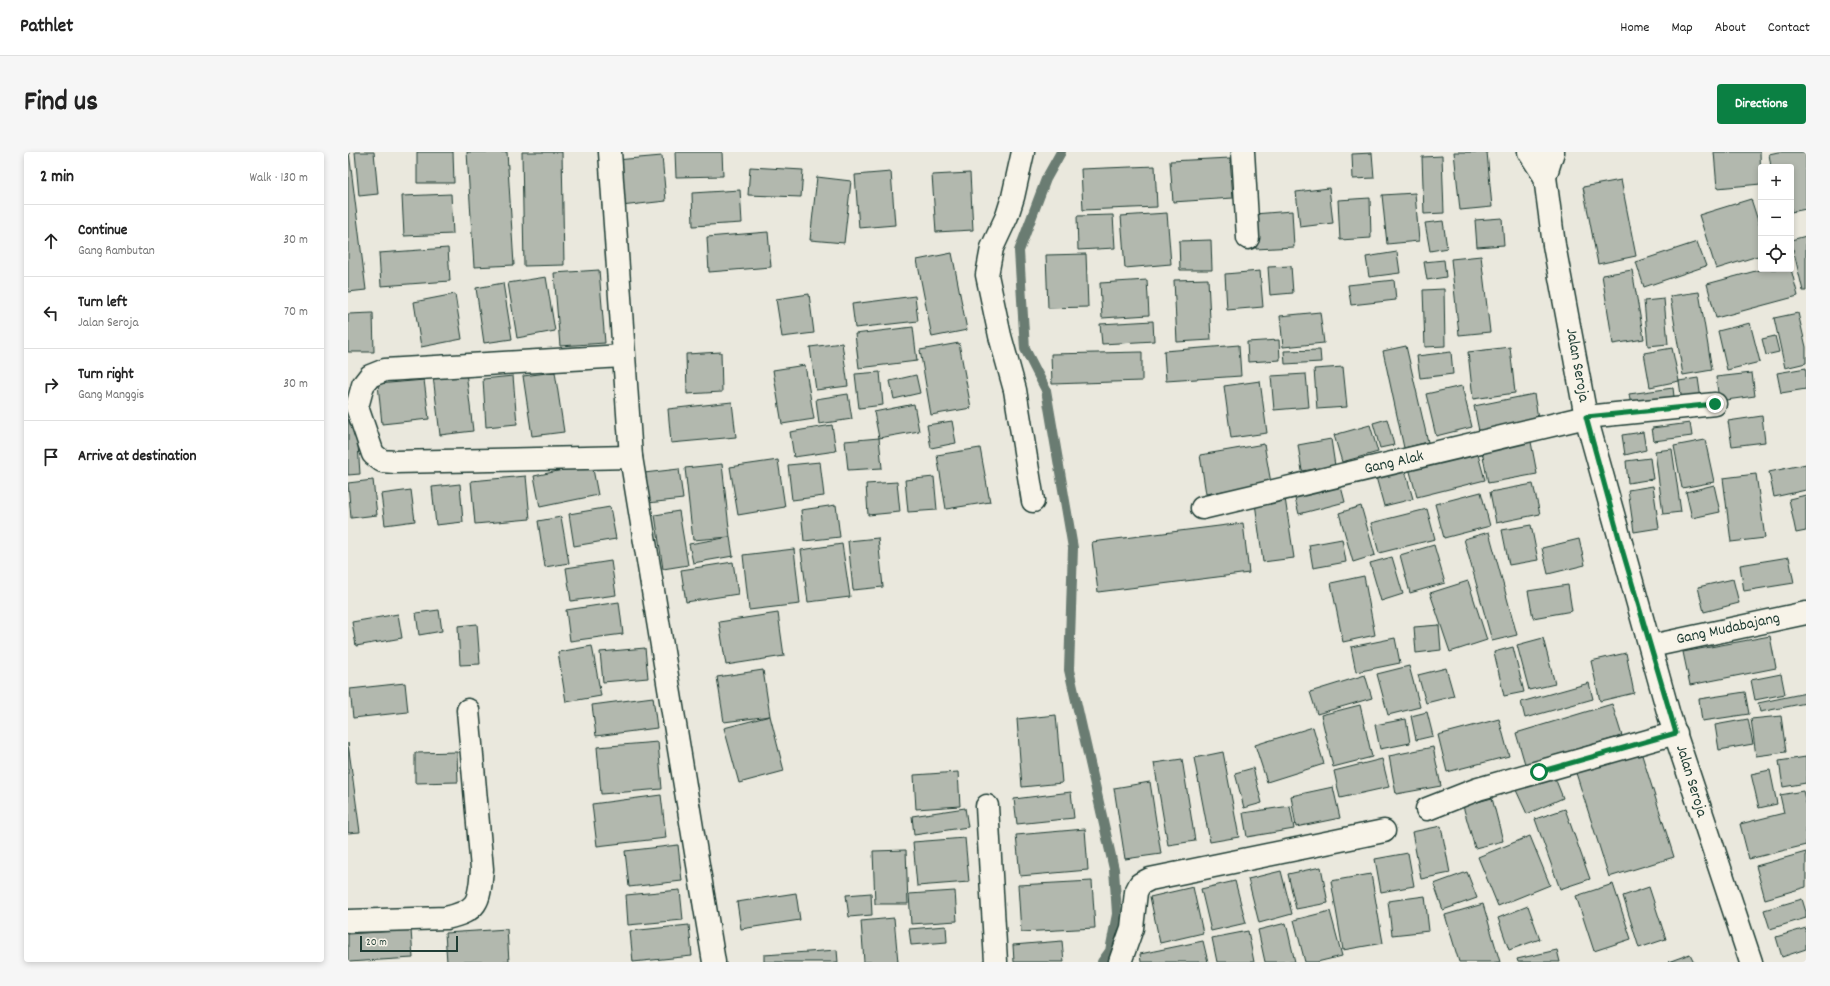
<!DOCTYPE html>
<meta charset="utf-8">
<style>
:root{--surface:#fff;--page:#f6f6f6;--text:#222;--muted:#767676;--line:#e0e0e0;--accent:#0b8043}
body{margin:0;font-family:Dekko,sans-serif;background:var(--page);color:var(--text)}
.controls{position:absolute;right:12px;top:12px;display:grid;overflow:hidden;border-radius:4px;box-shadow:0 2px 6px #0003}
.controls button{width:36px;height:36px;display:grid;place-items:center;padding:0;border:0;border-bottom:1px solid var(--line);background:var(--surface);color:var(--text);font:20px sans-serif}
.scale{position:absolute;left:12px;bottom:10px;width:98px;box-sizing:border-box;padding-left:4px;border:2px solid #1f3d34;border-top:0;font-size:11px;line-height:14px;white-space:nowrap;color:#1f3d34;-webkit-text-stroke:3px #f7f3e8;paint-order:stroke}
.stop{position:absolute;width:12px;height:12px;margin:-9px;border:3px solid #0b8043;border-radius:50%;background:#fff}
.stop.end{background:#0b8043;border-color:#fff;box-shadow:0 1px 4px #0008}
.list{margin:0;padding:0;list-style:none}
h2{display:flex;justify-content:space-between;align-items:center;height:52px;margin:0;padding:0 16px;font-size:17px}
h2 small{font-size:13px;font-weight:400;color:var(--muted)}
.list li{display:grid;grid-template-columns:26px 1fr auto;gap:12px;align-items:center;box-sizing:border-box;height:72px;padding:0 16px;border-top:1px solid var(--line)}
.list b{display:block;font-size:15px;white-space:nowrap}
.list p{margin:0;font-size:13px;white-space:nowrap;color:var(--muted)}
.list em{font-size:13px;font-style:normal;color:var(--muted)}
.icon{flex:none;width:22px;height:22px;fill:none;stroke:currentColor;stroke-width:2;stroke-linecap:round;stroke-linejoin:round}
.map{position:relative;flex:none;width:1458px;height:810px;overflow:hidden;border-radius:4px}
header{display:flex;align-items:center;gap:24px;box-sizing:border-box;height:56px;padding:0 20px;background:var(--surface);border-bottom:1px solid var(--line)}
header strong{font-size:19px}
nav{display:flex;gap:22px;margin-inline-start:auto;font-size:14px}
.intro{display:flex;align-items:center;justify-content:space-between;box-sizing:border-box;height:96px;padding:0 24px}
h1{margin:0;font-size:28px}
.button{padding:10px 18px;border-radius:4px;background:var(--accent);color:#fff;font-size:14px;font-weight:700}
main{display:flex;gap:24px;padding:0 24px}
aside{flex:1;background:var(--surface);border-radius:4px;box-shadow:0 2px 6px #0003}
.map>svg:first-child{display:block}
</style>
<header>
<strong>Pathlet</strong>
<nav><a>Home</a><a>Map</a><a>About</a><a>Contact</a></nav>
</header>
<div class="intro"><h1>Find us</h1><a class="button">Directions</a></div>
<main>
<aside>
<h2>2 min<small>Walk · 130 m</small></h2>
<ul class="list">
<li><svg class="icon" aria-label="ahead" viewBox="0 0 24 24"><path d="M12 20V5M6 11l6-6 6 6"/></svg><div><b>Continue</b><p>Gang Rambutan</p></div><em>30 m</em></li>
<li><svg class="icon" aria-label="left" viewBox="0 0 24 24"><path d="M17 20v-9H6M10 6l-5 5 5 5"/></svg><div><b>Turn left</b><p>Jalan Seroja</p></div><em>70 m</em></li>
<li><svg class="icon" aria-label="right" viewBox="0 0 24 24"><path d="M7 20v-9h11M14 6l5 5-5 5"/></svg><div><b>Turn right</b><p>Gang Manggis</p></div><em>30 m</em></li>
<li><svg class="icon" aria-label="arrive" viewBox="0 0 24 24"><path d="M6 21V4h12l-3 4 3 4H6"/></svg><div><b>Arrive at destination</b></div></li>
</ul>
</aside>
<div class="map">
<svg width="1458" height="810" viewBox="0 0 1458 810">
<rect width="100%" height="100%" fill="#eae8dd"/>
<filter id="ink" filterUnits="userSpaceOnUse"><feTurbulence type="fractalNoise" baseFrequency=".025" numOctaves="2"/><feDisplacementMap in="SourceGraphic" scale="8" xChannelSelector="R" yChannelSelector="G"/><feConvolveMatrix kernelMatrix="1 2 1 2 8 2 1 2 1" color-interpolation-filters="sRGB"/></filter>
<g filter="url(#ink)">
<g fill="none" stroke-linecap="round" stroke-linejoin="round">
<polyline stroke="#6a7c72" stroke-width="10" points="713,0 698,27 671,99 677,197 698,238 725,396 721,518 766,717 769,762 762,799 754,810"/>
</g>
<g fill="#b2b8ae" stroke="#1f3d34">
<polygon points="0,0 1,0 18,138 0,140"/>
<polygon points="7,0 26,0 30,42 11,44"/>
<polygon points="69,0 105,0 106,31 69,31"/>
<polygon points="119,0 159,0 166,113 126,115"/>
<polygon points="174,0 214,0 216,113 176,114"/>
<polygon points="327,0 374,0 375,24 328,25"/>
<polygon points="1106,0 1139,0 1144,55 1112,58"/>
<polygon points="1366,0 1412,0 1413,32 1369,36"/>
<polygon points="1430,0 1458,0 1458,57 1443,60 1443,15 1423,15 1421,2"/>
<polygon points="1024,1 1026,26 1005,27 1004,2"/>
<polygon points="314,4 318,49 273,54 268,8"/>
<polygon points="1094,4 1096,61 1076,62 1074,5"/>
<polygon points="882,6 885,46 825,50 822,9"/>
<polygon points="807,14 809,55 735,58 733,17"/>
<polygon points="402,15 455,18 453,45 400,43"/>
<polygon points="543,20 547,73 511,76 507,23"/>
<polygon points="622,21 625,78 588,80 584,23"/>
<polygon points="469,25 503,29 496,91 462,88"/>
<polygon points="1273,28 1288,104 1250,112 1235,35"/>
<polygon points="981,36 985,71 952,75 948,40"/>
<polygon points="392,38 394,71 345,74 344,41"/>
<polygon points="1067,41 1071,89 1039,92 1034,43"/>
<polygon points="103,42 105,82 56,84 54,44"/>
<polygon points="1022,46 1023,86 992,88 990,48"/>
<polygon points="1403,47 1413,78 1413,103 1368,117 1351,63"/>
<polygon points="944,59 946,95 908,97 906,62"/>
<polygon points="819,61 823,112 777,116 773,64"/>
<polygon points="765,63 767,96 730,98 729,64"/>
<polygon points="1154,66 1156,93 1129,95 1127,68"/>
<polygon points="1095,69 1099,96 1082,99 1077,71"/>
<polygon points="420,80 423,115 361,120 359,85"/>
<polygon points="1458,84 1458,139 1455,139 1443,88"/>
<polygon points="863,88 864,118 832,118 831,89"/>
<polygon points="1349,90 1358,114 1296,135 1288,110"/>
<polygon points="100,96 102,129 33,134 31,101"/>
<polygon points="1049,100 1052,121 1021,125 1018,105"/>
<polygon points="604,101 619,178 584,185 569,108"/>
<polygon points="738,102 740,155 700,156 698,103"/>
<polygon points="1133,104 1142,180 1111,183 1103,107"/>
<polygon points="1096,108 1098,125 1079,128 1076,110"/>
<polygon points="943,114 945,141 922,143 920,115"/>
<polygon points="1415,117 1443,117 1450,144 1368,166 1359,132"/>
<polygon points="251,118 257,191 212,194 206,121"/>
<polygon points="1284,118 1296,187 1265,192 1254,123"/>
<polygon points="912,119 915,155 879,158 877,122"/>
<polygon points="198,125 207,179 169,186 160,131"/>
<polygon points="860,127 863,188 829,190 826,128"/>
<polygon points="799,128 801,163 754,166 752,131"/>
<polygon points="1046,128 1048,148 1003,153 1000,133"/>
<polygon points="155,131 164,187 136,191 128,136"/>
<polygon points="1096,137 1097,194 1077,195 1075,138"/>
<polygon points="1351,140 1364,218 1335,223 1322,144"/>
<polygon points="107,142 114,187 73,195 66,150"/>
<polygon points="461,142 466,181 434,185 428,147"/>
<polygon points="567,144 570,169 507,176 504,152"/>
<polygon points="1316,147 1320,192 1300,194 1296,149"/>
<polygon points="972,160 976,191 935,195 932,164"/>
<polygon points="25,161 26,200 0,200 0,162"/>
<polygon points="1450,161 1458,195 1458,211 1437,216 1426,166"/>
<polygon points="805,169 806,189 754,192 752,172"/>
<polygon points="1402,171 1412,210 1379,218 1370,179"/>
<polygon points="565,175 569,209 511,216 507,182"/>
<polygon points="1427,184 1431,200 1418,203 1414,187"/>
<polygon points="931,188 932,208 900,210 899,190"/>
<polygon points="494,191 500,234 468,238 462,195"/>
<polygon points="611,191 623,256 583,263 572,198"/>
<polygon points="891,193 893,224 818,229 816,199"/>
<polygon points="1058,194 1080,290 1056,296 1035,199"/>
<polygon points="1162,195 1167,241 1125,247 1120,200"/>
<polygon points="1324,196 1331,229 1302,235 1296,201"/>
<polygon points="972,198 973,210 937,212 936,199"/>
<polygon points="373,200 374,240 339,242 338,202"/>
<polygon points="794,200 794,229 704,232 703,202"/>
<polygon points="1103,200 1105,222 1072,226 1069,204"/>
<polygon points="457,213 466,267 434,272 425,218"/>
<polygon points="995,215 999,255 969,257 966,217"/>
<polygon points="1458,216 1458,237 1433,241 1429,221"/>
<polygon points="118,220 125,279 92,283 85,224"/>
<polygon points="207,220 216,280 184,284 175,224"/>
<polygon points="532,220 535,253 511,256 507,222"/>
<polygon points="1404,221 1407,244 1371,249 1368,225"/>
<polygon points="958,222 961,255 926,258 923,224"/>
<polygon points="568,223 572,241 546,247 542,229"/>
<polygon points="165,224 169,272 138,275 135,227"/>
<polygon points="1350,226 1353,247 1334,250 1331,229"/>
<polygon points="76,228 81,267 34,272 30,232"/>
<polygon points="912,229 919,281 883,286 876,234"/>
<polygon points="1114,234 1124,275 1088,284 1078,242"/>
<polygon points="1325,236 1327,253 1284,260 1281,242"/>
<polygon points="500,242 504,267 471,272 468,247"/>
<polygon points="1186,242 1191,272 1132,284 1126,254"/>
<polygon points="384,250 388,285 323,291 320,257"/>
<polygon points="566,252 571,279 531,286 526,260"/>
<polygon points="8,263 12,322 0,323 0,264"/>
<polygon points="1414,264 1417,290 1384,294 1380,269"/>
<polygon points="1039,267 1046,293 1032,296 1025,271"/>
<polygon points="604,269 608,291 583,296 579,273"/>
<polygon points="1342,271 1344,284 1306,289 1304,276"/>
<polygon points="484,273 488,299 446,305 442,280"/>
<polygon points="1022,273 1030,300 994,310 986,283"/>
<polygon points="1295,280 1298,298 1277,303 1274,283"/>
<polygon points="531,286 534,316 500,318 497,289"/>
<polygon points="983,287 987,314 954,319 950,293"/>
<polygon points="1357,288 1366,330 1334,336 1326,294"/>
<polygon points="1183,290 1189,322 1140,331 1134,299"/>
<polygon points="916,292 923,331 858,342 852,303"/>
<polygon points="632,296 642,350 598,357 589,303"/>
<polygon points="1324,297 1333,360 1315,362 1307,299"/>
<polygon points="1129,299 1137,328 1069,345 1061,316"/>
<polygon points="1302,306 1305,327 1280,331 1278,309"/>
<polygon points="430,308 437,355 390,363 382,315"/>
<polygon points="472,310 476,344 444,348 440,313"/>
<polygon points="244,312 250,343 192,355 186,324"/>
<polygon points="374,312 382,385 345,388 337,316"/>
<polygon points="1458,312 1458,338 1426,345 1421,320"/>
<polygon points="331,317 335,347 300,351 296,321"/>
<polygon points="1057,318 1065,347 1036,354 1028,325"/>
<polygon points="1408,322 1417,386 1383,390 1375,326"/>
<polygon points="178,324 182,367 127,372 123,329"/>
<polygon points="586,325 589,358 560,360 557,328"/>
<polygon points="25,328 29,363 3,366 0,331"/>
<polygon points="549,330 552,360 520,363 518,332"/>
<polygon points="992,331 997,350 951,362 946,343"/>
<polygon points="112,332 115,370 88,373 84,335"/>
<polygon points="1185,332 1192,362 1148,371 1142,340"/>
<polygon points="1366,333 1372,360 1344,366 1338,340"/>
<polygon points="1305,334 1311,376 1286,380 1280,338"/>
<polygon points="63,338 67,369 37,373 33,342"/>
<polygon points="1133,340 1142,374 1096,386 1087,352"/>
<polygon points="1458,343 1458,379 1448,381 1441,347"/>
<polygon points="937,346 946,406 915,410 907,351"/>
<polygon points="488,353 492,385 456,389 453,358"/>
<polygon points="1013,354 1027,403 1005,410 991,361"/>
<polygon points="262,355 268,387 226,394 221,362"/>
<polygon points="1079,357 1087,387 1031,401 1023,371"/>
<polygon points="331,359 340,413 315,417 307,363"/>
<polygon points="213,365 221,411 197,415 190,369"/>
<polygon points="895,371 901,421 750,440 744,390"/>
<polygon points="1183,373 1190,408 1161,413 1154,378"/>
<polygon points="1141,380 1169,483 1144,489 1116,387"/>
<polygon points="382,385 385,404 345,411 341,392"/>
<polygon points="530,386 535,435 505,438 500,389"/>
<polygon points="994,387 998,410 965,416 961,393"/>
<polygon points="1231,387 1237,413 1200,422 1194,396"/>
<polygon points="494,392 502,445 460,450 453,398"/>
<polygon points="1086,393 1097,431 1062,441 1052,403"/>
<polygon points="446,397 452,452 401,458 395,403"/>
<polygon points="1044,405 1055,442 1033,449 1022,411"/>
<polygon points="1441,405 1446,431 1396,439 1392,413"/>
<polygon points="263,409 268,443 223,449 218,416"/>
<polygon points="385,410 390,442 338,450 333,418"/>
<polygon points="1016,424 1027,483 995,490 983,431"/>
<polygon points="1385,427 1391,451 1356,460 1350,435"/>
<polygon points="1120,429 1139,488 1102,500 1082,441"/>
<polygon points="1220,433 1224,459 1185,466 1180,439"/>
<polygon points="271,450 275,482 222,489 218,458"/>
<polygon points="91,458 94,479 71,483 68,461"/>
<polygon points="430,461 436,504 378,513 371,470"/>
<polygon points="50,462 54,486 8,494 4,470"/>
<polygon points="129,472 132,512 112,513 110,474"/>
<polygon points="1091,473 1093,498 1068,501 1066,475"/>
<polygon points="1422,484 1428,516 1342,533 1335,500"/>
<polygon points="1047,486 1052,511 1008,520 1003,495"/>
<polygon points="1195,486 1207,532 1181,538 1169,493"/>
<polygon points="244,494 253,544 218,550 210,500"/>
<polygon points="1165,495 1176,540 1156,544 1146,500"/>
<polygon points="297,496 300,526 255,530 252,500"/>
<polygon points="1278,501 1286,541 1252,549 1243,509"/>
<polygon points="1061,514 1072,555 1040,563 1029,522"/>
<polygon points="1098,516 1106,544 1078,551 1070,523"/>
<polygon points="415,518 422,564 376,570 369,525"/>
<polygon points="1433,522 1437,542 1407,548 1403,528"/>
<polygon points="1017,523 1024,546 969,562 962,540"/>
<polygon points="57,531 60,560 5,566 2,537"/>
<polygon points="1241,531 1245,547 1177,566 1173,550"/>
<polygon points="1397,540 1401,562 1354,569 1351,547"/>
<polygon points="1458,541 1458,551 1412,560 1410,551"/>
<polygon points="305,545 309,576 248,584 244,553"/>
<polygon points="1264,552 1274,584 1177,612 1168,581"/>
<polygon points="1012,553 1024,605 985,615 973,563"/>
<polygon points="1079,560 1085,584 1068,588 1063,564"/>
<polygon points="708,563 714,631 674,635 669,567"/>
<polygon points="422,564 436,619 391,631 376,576"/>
<polygon points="1433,564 1438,600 1408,604 1403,567"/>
<polygon points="1058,567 1062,591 1032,597 1027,573"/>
<polygon points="1151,567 1161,604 1099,620 1090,583"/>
<polygon points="1400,567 1405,592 1371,598 1367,573"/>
<polygon points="965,575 976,612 919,630 907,593"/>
<polygon points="310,590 314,637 253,642 249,595"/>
<polygon points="0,591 12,680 0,681"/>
<polygon points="1085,595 1093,634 1048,642 1041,604"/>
<polygon points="109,600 110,630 67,631 67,601"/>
<polygon points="875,600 891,685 862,690 846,606"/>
<polygon points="1293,600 1326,705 1261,725 1228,621"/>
<polygon points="1458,605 1458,631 1435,635 1431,609"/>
<polygon points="834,607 847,689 820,693 806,611"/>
<polygon points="1034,607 1041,635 992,646 986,619"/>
<polygon points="905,616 914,651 896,656 887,621"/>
<polygon points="1422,618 1429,652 1411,656 1403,622"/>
<polygon points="610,620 612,654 568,657 566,623"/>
<polygon points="1205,621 1215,646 1179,662 1168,638"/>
<polygon points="802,630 813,702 777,707 766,636"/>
<polygon points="985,635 992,666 948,675 943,644"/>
<polygon points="1455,639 1458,651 1458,693 1401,707 1392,672 1436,661 1432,643"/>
<polygon points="723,640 726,666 669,672 666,647"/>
<polygon points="313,643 318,686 249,694 244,652"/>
<polygon points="1144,646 1155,689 1127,696 1115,654"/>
<polygon points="942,654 946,677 899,685 895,661"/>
<polygon points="617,656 620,675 566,683 564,664"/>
<polygon points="1217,657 1242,727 1212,737 1187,667"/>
<polygon points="1093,674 1102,721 1073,727 1064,680"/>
<polygon points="737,677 740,718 672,724 668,683"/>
<polygon points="1182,684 1202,733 1150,754 1130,705"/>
<polygon points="617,686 621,730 569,734 565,690"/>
<polygon points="330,693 334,729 281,735 277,699"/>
<polygon points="558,698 560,752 527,752 525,699"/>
<polygon points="1458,700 1458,735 1417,747 1408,714"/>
<polygon points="1060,701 1066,734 1033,740 1027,707"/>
<polygon points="973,715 980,751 948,757 940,722"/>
<polygon points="933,719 944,762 911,771 900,727"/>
<polygon points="1119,720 1129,746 1095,758 1086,732"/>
<polygon points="1023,722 1035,791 995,798 983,729"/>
<polygon points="744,729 747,776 673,780 670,733"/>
<polygon points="887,729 898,771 863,779 853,737"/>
<polygon points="1265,732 1283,787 1246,799 1228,744"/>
<polygon points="845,735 855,781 812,791 802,745"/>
<polygon points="1301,735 1318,787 1291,796 1275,744"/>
<polygon points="332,738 335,768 280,773 278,743"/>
<polygon points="607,739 609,769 563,772 561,742"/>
<polygon points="448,741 452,768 393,777 389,750"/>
<polygon points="523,741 524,763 501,765 498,743"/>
<polygon points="1077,744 1081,779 1044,783 1040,749"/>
<polygon points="1454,747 1458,760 1458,766 1422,777 1416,758"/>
<polygon points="1135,752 1152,810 1111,810 1097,763"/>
<polygon points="1180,754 1192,787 1161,798 1150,766"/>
<polygon points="982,759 994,804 969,810 957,810 946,768"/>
<polygon points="546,766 550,810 516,810 513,769"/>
<polygon points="938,771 947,810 917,810 910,778"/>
<polygon points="341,773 344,804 285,810 282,779"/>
<polygon points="598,774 599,790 563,793 561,777"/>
<polygon points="1458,776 1458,797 1434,805 1428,785"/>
<polygon points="159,777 161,810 99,810 97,781"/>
<polygon points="63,778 65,806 0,810 0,782"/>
<polygon points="900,779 906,810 869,810 864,786"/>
<polygon points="714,789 716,810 666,810 665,793"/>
<polygon points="855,789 860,810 793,810 792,802"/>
<polygon points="489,798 490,810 416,810 416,803"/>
<polygon points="1209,798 1212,810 1170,810 1169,807"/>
<polygon points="1342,802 1346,810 1320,810"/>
</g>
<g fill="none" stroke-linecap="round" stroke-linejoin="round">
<g stroke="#1f3d34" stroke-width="25">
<g id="minor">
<polyline points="262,0 283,305 366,810"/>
<polyline points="675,0 665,45 659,64 644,96 639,123 652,184 667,238 685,349"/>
<polyline points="895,0 900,86"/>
<polyline points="275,204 37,218 22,224 15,233 9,255 25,302 34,309 47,310 283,305"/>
<polyline points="854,356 1238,265 1367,252"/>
<polyline points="1303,494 1458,461"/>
<polyline points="639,654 648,810"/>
<polyline points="1079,657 1130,637 1328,581"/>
<path d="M 0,769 L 98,766 C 132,758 131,749 134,717 L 120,558"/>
<polyline points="772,810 784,776 788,740 792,732 802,727 1036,679"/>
</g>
</g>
<g stroke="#1f3d34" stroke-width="25">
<g id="tertiary">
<polyline points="1181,0 1197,25"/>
<polyline points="1205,0 1197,25 1206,93 1238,265 1321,563 1403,810"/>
</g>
</g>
<use href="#minor" stroke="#f7f3e8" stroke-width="22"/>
<use href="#tertiary" stroke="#f7f3e8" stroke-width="22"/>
</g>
</g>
<g fill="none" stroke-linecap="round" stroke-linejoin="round" filter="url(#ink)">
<polyline stroke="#0b8043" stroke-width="5" points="1191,620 1328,581 1274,397 1238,265 1367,252"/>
</g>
<g text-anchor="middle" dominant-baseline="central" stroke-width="3.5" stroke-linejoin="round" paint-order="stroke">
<g font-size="16" fill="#1f3d34" stroke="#f7f3e8">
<text transform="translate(1229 213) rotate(80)">Jalan Seroja</text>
<text transform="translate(1046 311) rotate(-13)">Gang Alak</text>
<text transform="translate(1380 477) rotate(-12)">Gang Mudabajang</text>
<text transform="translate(1343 629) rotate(73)">Jalan Seroja</text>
</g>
</g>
</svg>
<div class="controls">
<button>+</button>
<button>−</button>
<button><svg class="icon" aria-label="locate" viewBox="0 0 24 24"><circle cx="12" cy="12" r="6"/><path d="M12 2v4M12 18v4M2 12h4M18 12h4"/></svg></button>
</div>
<div class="scale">20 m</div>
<div class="stop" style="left:1191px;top:620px"></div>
<div class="stop end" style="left:1367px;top:252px"></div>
</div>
</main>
